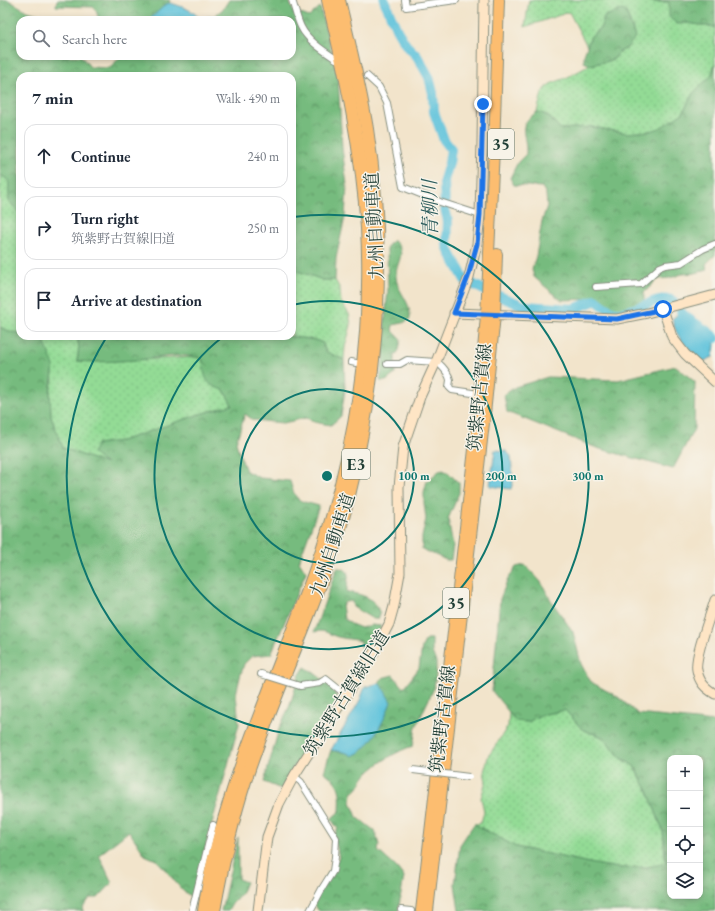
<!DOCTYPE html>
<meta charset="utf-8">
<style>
:root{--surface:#fff;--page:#f6f6f7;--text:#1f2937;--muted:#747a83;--line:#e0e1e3}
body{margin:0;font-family:"EB Garamond","Noto Serif JP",serif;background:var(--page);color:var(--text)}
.controls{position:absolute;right:12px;bottom:12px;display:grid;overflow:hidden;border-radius:8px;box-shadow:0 2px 6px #0003}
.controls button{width:36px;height:36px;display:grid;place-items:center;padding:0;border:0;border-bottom:1px solid var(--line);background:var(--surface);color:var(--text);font:20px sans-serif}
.stop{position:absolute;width:12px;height:12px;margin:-9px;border:3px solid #1a73e8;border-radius:50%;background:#fff}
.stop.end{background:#1a73e8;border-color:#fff;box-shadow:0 1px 4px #0008}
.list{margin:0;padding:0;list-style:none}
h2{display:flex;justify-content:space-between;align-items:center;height:52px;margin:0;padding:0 16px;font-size:17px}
h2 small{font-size:13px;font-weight:400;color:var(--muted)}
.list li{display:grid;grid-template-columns:26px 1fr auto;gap:12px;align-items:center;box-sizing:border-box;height:64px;margin:0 8px 8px;padding:0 8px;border:1px solid var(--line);border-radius:12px}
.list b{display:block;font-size:15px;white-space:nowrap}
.list p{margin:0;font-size:13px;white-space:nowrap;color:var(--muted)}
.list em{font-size:13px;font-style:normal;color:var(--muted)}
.icon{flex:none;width:22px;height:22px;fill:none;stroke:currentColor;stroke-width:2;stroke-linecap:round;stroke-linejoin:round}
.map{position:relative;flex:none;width:715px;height:911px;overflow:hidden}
.search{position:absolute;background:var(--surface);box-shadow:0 2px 6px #0003;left:16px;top:16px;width:280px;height:44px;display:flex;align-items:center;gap:10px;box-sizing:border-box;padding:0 14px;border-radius:12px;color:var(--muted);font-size:15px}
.panel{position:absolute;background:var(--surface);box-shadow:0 2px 6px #0003;left:16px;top:72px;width:280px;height:268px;border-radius:12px}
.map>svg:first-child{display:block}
</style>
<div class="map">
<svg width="715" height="911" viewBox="0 0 715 911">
<defs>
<pattern id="grass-dots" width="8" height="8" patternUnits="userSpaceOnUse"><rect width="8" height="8" fill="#93db95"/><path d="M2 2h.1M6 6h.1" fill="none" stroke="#7ebd81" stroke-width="1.8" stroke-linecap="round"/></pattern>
<pattern id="forest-crowns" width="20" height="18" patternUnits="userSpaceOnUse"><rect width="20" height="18" fill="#76bb7e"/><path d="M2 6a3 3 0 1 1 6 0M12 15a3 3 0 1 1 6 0" fill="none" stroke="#609968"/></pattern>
</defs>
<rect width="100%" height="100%" fill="#f7f3e8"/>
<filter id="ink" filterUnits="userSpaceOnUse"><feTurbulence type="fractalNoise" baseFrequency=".025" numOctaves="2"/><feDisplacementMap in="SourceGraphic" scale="8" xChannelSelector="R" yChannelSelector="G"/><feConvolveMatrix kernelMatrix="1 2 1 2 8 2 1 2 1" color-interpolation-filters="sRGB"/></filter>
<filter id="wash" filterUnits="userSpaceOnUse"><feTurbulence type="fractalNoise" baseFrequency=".012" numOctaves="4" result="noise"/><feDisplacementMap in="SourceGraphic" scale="16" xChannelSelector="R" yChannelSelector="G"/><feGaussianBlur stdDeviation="0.9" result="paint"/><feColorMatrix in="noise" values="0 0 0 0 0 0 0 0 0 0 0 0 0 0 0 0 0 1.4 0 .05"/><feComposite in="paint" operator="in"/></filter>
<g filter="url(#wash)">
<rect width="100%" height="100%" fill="#f2e4cb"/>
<g fill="url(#grass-dots)" stroke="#598c64">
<path d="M 529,0 L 649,0 L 653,2 L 669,2 L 680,24 L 687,23 L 715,27 L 715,64 L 711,76 L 693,93 L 683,113 L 660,129 L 650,131 L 627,133 L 592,127 L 560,129 C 554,121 547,113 537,112 L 542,93 L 550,84 L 566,78 L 590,65 L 608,61 L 615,58 L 619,52 L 627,48 L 633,30 L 626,12 L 605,16 L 600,29 L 591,36 L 587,46 L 569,12 L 525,27 Z"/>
<polygon points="0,174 9,181 9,201 20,212 20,333 11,332 0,327"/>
<polygon points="292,269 323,280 335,280 340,289 341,302 349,314 351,325 345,347 344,360 325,351 323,343 315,340 288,336 292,336"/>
<path d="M 39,336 L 77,336 L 79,347 L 77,361 L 91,362 L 198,357 C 211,365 225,392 232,405 L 200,414 L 121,441 L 97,444 L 108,465 L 63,448 L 51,417 L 50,392 L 53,379 L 42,337 Z"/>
<polygon points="565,710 583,730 603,737 621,758 634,766 648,791 663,831 666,864 648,867 619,868 594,864 516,847 474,824 481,823 484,811 481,798 486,781 484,772 488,757 508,726 509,713 516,721 527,722 541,715"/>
</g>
<g fill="url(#forest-crowns)" stroke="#4a7c59" fill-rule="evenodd">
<polygon points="0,0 8,0 27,11 56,20 20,20 20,56 81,56 90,67 110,68 121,56 292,56 292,20 99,20 97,13 94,7 56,6 57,0 170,0 168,5 190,19 203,18 214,16 223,9 229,0 289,0 293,11 309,17 320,7 338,76 342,148 347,185 345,217 336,258 335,280 323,280 292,269 292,76 20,76 20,214 9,201 9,181 0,174"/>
<polygon points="649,0 715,0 715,27 687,23 677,24 669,17 669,2 653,2"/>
<polygon points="622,10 626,12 635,37 627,48 619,52 615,58 608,61 590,65 584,62 584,55 591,36 600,29 605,16"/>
<path d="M 715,64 L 715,255 L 706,264 L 707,270 L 695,273 L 682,274 L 670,278 L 658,279 L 644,293 L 644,300 L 636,308 L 616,311 L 605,303 L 591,299 L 561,300 L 534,277 L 532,269 L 536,256 L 542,221 L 547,206 L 546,194 L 542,187 L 514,185 L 510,178 L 518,162 L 526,154 C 527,132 515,127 537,112 C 547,113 554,122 560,129 L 592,127 L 627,133 L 650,131 L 660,128 L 683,113 L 693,93 L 711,76 Z"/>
<path d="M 393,240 C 409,253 395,262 396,277 C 397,290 407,298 409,309 C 410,312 410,316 410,319 L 403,323 L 393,325 L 392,330 L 401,339 L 399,350 L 395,356 L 395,374 L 386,381 L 380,381 L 384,353 L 384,328 L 388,291 L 387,247 Z"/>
<path d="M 0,327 L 11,332 L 20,333 L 20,336 L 42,336 L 54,366 L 50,392 L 51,417 L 63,448 L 106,464 L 92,453 L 97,444 L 121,441 L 200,414 L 232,405 L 224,390 C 206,386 204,378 203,360 C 189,351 153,359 136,360 C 116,361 97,363 77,361 L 79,347 L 77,336 L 288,336 L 315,340 L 323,343 L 325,351 L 344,360 L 345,390 L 341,416 L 331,425 L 319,423 L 306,418 L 283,423 L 253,420 L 245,414 L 236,442 L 238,450 L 246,471 L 260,478 L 290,481 C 296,503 298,500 319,506 L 299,561 L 306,572 L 271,654 L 252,656 L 244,664 L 240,677 L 236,694 L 239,724 L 192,897 L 183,891 L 158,861 L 145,855 L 129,831 L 99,855 L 112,883 L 98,898 L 90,898 L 82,909 L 84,911 L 0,911 Z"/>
<polygon points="676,366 695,382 694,429 673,469 597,448 507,412 504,395 515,387 548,377 618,380"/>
<polygon points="443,470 449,473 459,483 459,493 448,519 453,545 451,560 446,560 422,549 422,537 426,519 424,503 424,492 427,481 439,471"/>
<path d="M 525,565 L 541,582 L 552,602 L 573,632 L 581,664 L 591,682 L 618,697 L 638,714 L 715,722 L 715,911 L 459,911 L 455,884 L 460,845 L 474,824 L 516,847 L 594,864 L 619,868 L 648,867 L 666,863 L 663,831 L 648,791 L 634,766 L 621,758 L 603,737 L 583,730 L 565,710 L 541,715 L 528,722 L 516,721 L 492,691 L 500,599 L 508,579 L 516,567 ZM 670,758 L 700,758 L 700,896 L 670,896 Z"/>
<path d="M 337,568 C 354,568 346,581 347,592 C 364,595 374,597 380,614 L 378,619 L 373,619 L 353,607 L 352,601 L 345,602 L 342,605 L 344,619 L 351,624 L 361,628 L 371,625 L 381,626 L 379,632 L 369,652 L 364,652 L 361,645 L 361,641 C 353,639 346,639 338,637 C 327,634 326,629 314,632 Z"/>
<path d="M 426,639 L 432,639 L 432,652 L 436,662 L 436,673 L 434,688 L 416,727 L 413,746 C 399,750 377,763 367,774 C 361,780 360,789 352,793 L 351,802 L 357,817 L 375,831 L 379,845 L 378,851 L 397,868 L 404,877 L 398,911 L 320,911 L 318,910 L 314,903 L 329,872 L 339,858 L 337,847 L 333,836 L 338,829 L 331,819 L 340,811 C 341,792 341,783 324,772 L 331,750 L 340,752 L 348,752 L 383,688 L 379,683 L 382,678 L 393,675 L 404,688 L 419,668 L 422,647 Z"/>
<path d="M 305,667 C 316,673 336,689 338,701 L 293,768 L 281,789 L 264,782 L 279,729 L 290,705 L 299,676 Z"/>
<polygon points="238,837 238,879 246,882 241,894 232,904 228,911 221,911"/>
</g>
<g fill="#5dc2db" stroke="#3e8088">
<path d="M 171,3 C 180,6 193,10 198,17 L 187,20 L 149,20 L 166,4 Z"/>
<path d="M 678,314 C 690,327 704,330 715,344 L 713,357 L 702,362 C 689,349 676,339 672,319 Z"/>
<polygon points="495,450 506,451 511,456 513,482 511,489 490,486"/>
<path d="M 379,683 L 383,688 L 391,702 C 385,718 376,737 364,749 C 361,752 356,754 352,756 C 346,751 339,752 331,750 L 360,700 L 365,687 Z"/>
</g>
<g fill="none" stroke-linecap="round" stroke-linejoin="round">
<g stroke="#5dc2db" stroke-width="10">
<path d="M 384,0 L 397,30 L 406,45 L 417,56 L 429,77 L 433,93 L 434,112 L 444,140 L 451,149 L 449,163 L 444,180 L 445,209 L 448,221 L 447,245 L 450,253 L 465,280 L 484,290 L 524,306 L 574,309 L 596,300 C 601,304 609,311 615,312 C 632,315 660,293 673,301"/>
<path d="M 681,312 C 691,323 705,327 715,338"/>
</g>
</g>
</g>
<g filter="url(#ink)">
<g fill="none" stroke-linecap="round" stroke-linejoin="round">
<g stroke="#889080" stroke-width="8">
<g id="street">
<path d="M 292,0 C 295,9 297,19 301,27 C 308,41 324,51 336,59"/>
<polyline points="405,0 406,7 456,0"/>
<polyline points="367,76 379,87 387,103 403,187 440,202 480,215"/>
<polyline points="596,287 641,284 660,267 665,265 681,263 703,249 715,244"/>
<polyline points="351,362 356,363"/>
<path d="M 387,364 L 400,364 L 407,360 L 436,362 C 441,364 449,374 450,380 C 450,381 449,386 449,387 L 452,390 L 479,394"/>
<polyline points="261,674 268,676"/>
<polyline points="300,686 320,683 326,679 346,695"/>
<polyline points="294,776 301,782 336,838 335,857 333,871 323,887 310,911"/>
<polyline points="401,910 411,911"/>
<polyline points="192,911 213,825"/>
</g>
</g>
<g stroke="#889080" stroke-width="11">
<g id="secondary">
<polyline points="663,309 672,337 685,354 715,382"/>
<polyline points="454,313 617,319 647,313 715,295"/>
<path d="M 715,600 C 711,614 694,657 697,670 C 699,682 705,688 715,694"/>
<polyline points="258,911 267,837 279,804 294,776 376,649 389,624 394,606 400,573 399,487 403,447 420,397 436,362 469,277 477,244 480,215 482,143 484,0"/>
</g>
</g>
<g stroke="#889080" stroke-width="12">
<g id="primary">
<polyline points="421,911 476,432 486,315 494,149 499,0"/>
<polyline points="428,911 485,414 495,315 497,254"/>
</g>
</g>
<g stroke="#889080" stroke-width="14">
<g id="highway">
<path d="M 204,911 C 220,799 268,698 307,593 C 350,477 374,352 367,228 C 362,150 346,75 328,0"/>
<path d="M 214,911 C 222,866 232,821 246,778 C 274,694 312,615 339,531 C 349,499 356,467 362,434 C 381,334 383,230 367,129 C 360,86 349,43 339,0"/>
</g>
</g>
<use href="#street" stroke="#fff" stroke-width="6"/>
<use href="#secondary" stroke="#fee5c5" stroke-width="9"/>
<use href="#primary" stroke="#fcbd6f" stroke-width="10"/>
<use href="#highway" stroke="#fcbd6f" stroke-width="12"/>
<g stroke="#889080" stroke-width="8" stroke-linecap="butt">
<g id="street-bridge">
<polyline points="268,676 300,686"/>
<polyline points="413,770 469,777"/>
</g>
</g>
<use href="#street-bridge" stroke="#fff" stroke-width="6"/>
</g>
</g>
<g fill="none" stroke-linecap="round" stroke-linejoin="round" filter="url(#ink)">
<polyline stroke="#1a73e8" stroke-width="5" points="483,104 480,215 477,244 468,277 454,313 617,319 663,309"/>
</g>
<g fill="none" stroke="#0f766e" stroke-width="2">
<circle cx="327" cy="476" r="87"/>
<path d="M292 305A174 174 0 1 1 224 336"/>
<path d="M293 217A261 261 0 1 1 106 338"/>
</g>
<g text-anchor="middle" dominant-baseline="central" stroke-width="3" stroke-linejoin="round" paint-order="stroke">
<g fill="#f7f3e8" stroke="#60746a" stroke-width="1">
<rect x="488" y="129" width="26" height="30" rx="3"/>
<rect x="342" y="449" width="28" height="30" rx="3"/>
<rect x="443" y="588" width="26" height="30" rx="3"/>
</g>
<g font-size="17" font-weight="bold" fill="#1f3d34">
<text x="501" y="144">35</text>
<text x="356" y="464">E3</text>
<text x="456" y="603">35</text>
</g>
<g font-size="18" fill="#1f3d34" stroke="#f7f3e8">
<text transform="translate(374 226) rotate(-93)">九州自動車道</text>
<text transform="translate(479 397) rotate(-84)">筑紫野古賀線</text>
<text transform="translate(332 545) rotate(-72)">九州自動車道</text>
<text transform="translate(346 693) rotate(-58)">筑紫野古賀線旧道</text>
<text transform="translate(442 719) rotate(-83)">筑紫野古賀線</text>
</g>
<g font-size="19" font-style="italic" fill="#2e5e5e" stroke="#f7f3e8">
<text transform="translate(430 208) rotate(-91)">青柳川</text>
</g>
</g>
<circle cx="327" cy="476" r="6" fill="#0f766e" stroke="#f7f3e8" stroke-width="2"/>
<g font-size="12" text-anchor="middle" font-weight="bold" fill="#0f766e" stroke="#f7f3e8" stroke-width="3" stroke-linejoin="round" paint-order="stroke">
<text x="414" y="480">100 m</text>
<text x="501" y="480">200 m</text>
<text x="588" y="480">300 m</text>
</g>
</svg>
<div class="controls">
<button>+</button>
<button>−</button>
<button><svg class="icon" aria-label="locate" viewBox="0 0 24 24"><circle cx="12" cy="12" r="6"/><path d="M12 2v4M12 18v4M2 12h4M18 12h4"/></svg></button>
<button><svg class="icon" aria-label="layers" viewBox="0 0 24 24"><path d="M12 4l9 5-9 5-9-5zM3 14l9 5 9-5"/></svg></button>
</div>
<div class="stop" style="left:663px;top:309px"></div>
<div class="stop end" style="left:483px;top:104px"></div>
<div class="search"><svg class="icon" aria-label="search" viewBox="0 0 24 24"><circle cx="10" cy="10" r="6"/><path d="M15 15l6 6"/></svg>Search here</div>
<section class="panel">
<h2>7 min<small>Walk · 490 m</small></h2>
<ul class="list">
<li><svg class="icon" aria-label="ahead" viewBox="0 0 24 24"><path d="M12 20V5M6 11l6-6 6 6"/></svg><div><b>Continue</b></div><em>240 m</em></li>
<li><svg class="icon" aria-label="right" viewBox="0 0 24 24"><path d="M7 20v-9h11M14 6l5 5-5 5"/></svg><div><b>Turn right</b><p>筑紫野古賀線旧道</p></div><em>250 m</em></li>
<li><svg class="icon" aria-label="arrive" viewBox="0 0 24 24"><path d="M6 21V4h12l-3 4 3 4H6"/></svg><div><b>Arrive at destination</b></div></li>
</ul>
</section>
</div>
